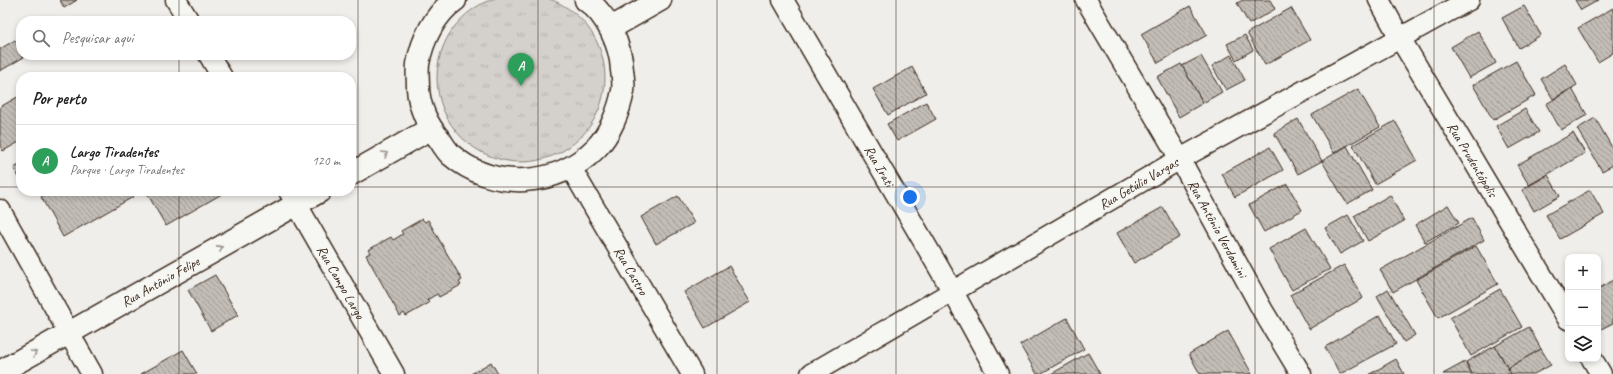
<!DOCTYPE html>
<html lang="pt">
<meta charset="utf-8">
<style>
:root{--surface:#fff;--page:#f2f2f2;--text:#222;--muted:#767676;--line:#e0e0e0;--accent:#d1495b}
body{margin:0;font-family:Caveat,sans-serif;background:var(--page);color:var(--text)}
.controls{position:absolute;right:12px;bottom:12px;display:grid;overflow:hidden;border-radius:8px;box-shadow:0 2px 6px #0003}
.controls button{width:36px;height:36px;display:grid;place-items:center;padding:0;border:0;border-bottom:1px solid var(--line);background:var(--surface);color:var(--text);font:20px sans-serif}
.you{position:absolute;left:910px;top:197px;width:14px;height:14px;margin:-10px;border:3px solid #fff;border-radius:50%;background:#1a73e8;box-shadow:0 0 0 6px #1a73e833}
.badge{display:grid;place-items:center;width:26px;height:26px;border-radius:50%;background:var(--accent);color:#fff;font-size:13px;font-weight:700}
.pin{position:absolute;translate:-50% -33px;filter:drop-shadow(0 1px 2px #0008)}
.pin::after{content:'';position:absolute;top:21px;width:14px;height:12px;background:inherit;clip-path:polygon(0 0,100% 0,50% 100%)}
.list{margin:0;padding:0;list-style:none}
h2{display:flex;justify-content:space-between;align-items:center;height:52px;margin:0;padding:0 16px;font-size:17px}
h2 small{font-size:13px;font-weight:400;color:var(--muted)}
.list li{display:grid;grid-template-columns:26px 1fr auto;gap:12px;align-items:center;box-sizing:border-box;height:72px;padding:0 16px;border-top:1px solid var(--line)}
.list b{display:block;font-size:15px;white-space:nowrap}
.list p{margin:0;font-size:13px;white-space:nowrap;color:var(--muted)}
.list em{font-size:13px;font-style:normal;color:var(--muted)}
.icon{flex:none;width:22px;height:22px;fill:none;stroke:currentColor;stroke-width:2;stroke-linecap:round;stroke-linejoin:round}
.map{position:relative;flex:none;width:1613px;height:374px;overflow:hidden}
.search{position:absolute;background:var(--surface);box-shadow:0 2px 6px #0003;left:16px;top:16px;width:340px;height:44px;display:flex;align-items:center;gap:10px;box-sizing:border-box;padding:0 14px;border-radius:16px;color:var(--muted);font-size:15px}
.panel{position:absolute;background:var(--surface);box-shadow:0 2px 6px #0003;left:16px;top:72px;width:340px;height:124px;border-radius:16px}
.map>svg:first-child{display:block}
</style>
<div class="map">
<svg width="1613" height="374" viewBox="0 0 1613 374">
<defs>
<pattern id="park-tufts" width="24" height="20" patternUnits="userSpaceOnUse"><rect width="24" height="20" fill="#d4d1cc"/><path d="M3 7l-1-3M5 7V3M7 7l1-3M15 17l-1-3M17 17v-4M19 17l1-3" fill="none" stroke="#b7b4af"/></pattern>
<pattern id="building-back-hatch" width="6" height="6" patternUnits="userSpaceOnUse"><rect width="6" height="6" fill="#c2bdb7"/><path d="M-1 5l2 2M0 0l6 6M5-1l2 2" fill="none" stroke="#9f9a94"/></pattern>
</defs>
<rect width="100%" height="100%" fill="#efeeea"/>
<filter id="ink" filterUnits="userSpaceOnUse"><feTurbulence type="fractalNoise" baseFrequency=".025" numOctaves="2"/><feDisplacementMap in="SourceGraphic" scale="8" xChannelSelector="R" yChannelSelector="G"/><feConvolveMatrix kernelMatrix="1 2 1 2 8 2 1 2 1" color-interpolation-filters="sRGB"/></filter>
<g filter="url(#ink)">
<circle fill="url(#park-tufts)" stroke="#887e75" cx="521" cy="78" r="84"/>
<g fill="url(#building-back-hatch)" stroke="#3b2a1e">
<polygon points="60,0 77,0 64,8"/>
<polygon points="1243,0 1270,0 1275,9 1249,24 1237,3"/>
<polygon points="1575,0 1599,0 1581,10"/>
<polygon points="1190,6 1207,35 1158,63 1141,34"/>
<polygon points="1524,6 1541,35 1519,48 1502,18"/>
<polygon points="1291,8 1310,40 1265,65 1247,33"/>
<polygon points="1613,8 1613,53 1598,62 1578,28"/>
<polygon points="1478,31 1496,63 1469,78 1451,47"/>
<polygon points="1245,35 1253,50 1236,60 1227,44"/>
<polygon points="15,40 21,51 21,55 24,57 0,71 0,49"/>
<polygon points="1231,55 1245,80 1226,90 1212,66"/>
<polygon points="1201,56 1222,92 1203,103 1182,66"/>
<polygon points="1516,61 1536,95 1493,120 1473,85"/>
<polygon points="1181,64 1203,103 1179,117 1157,77"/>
<polygon points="1565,64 1577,85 1553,99 1541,79"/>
<polygon points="912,67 926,93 888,115 873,89"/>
<polygon points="1358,89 1380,127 1334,153 1312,115"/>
<polygon points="1572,89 1587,115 1561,130 1546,104"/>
<polygon points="21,95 21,141 3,151 0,145 0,107"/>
<polygon points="926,102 936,119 897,141 887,124"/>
<polygon points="1525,109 1539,132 1509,149 1496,126"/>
<polygon points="1595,118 1613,149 1613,165 1602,171 1577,129"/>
<polygon points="1298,119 1322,161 1298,174 1274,133"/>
<polygon points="1395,121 1417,160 1375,184 1353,145"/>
<polygon points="1573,133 1585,153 1529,185 1517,165"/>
<polygon points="1347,146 1372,190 1347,204 1322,161"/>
<polygon points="1270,147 1283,170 1235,197 1222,174"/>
<polygon points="21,164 21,181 14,168"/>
<polygon points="1548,175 1560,196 1534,211 1522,190"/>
<polygon points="1287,184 1302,210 1264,232 1249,205"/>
<polygon points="1590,190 1604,214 1560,239 1546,215"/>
<polygon points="51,191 129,191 133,197 63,237 41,197"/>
<polygon points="154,191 227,191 166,226 148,195"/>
<polygon points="1390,195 1404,221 1368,241 1354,216"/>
<polygon points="678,196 694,223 656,244 641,217"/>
<polygon points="1448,205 1459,223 1425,242 1415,225"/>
<polygon points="1163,207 1180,237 1134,263 1117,233"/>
<polygon points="1348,215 1363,241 1340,254 1325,228"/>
<polygon points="1472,218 1484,240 1393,292 1380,270"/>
<polygon points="422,219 425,222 428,220 462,280 459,282 461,285 439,297 437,294 427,300 429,303 406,316 404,313 400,316 366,255 370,253 368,250 391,237 393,240 403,234 401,231"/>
<polygon points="1306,228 1330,269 1292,290 1269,249"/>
<polygon points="1476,246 1498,284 1438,318 1416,280"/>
<polygon points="1344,265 1363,298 1309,329 1290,295"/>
<polygon points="729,266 750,302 705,328 684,292"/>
<polygon points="215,275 238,315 211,331 188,290"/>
<polygon points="1613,280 1613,323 1599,330 1598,328 1598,289"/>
<polygon points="1388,289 1415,335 1404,342 1377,296"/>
<polygon points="1500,289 1522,327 1471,356 1450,318"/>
<polygon points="1380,315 1396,344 1340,374 1325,347"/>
<polygon points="1067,318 1084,349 1040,374 1037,374 1020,345"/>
<polygon points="1529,327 1541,349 1508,368 1495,346"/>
<polygon points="1228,331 1252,374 1200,374 1189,354"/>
<polygon points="1495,346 1511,374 1472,374 1466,362"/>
<polygon points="1541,349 1551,365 1534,374 1511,374 1508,368"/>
<polygon points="183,350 197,374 141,374"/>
<polygon points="1088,353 1100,374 1051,374"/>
<polygon points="1396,359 1404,374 1370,374"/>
<polygon points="491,362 498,374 471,374"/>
<polygon points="1465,362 1472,374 1443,374"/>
</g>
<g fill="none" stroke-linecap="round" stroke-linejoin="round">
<g stroke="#3b2a1e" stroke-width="23">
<g id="minor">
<polyline points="176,0 189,21"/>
<path id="s1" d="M 783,0 L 953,292 L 998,374"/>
<path id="s2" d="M 1086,0 L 1180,159 L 1263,311 L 1301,374"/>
<path id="s3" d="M 1379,0 L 1400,38 L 1568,319"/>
<polyline points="209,55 222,77"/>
<path id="s4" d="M 571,168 L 692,374"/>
<path id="s5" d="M 289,191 L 394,374"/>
<polyline points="0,210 92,374"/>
<polyline points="1592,359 1601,374"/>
<path id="s6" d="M 811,374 L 1180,159 L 1469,0"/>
</g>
</g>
<g stroke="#3b2a1e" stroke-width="25">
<g id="tertiary">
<path d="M 455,0 C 435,14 422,40 418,64 C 417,72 418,80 418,88 C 419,107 428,126 440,140 C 443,145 447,151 451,155 C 493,191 557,188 596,148 C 610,134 619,111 623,91 C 624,85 623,77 622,70 C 621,46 607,14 586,0"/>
<polyline points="611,28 660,0"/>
<polyline points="351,174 430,129"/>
<path id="s7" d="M 0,372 L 320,191"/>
</g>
</g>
<use href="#minor" stroke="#f6f6f2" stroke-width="20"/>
<use href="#tertiary" stroke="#f6f6f2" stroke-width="22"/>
</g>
<defs><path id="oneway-chevron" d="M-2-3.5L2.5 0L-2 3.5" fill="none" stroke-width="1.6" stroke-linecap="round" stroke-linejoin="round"/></defs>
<g stroke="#989088">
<use href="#oneway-chevron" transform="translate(385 154) rotate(-30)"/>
<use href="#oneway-chevron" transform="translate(220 248) rotate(-29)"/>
<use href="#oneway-chevron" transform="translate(34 353) rotate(-30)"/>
</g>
</g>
<path fill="none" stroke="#3b2a1e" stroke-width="1" stroke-opacity="0.55" d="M 179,0 L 179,21M 358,0 L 358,374M 538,0 L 538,374M 717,0 L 717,374M 896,0 L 896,374M 1075,0 L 1075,374M 1255,0 L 1255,374M 1434,0 L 1434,374M 179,55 L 179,77M 0,187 L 21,187M 351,187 L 1613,187M 179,191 L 179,374"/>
<g text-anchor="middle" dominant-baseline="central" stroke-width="4" stroke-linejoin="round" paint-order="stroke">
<g font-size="14" fill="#3b2a1e" stroke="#f6f6f2">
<text stroke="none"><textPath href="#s3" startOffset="185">Rua Prudentópolis</textPath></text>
<text stroke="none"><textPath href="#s1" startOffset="192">Rua Irati</textPath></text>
<text stroke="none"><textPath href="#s6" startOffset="379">Rua Getúlio Vargas</textPath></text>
<text stroke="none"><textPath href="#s2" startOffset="264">Rua Antônio Verdamini</textPath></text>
<text stroke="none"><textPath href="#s4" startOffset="119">Rua Castro</textPath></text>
<text stroke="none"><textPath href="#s7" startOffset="184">Rua Antônio Felipe</textPath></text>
<text stroke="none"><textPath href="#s5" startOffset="105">Rua Campo Largo</textPath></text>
</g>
</g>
</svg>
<div class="controls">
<button>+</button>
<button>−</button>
<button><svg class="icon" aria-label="layers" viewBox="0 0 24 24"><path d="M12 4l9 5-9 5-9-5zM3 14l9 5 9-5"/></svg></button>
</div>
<div class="you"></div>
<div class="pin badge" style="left:521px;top:86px;background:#2e9e5b">A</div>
<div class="search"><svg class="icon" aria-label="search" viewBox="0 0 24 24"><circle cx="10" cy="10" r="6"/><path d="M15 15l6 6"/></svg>Pesquisar aqui</div>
<section class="panel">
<h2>Por perto<small></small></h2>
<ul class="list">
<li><span class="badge" style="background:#2e9e5b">A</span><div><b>Largo Tiradentes</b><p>Parque · Largo Tiradentes</p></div><em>120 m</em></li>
</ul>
</section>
</div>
